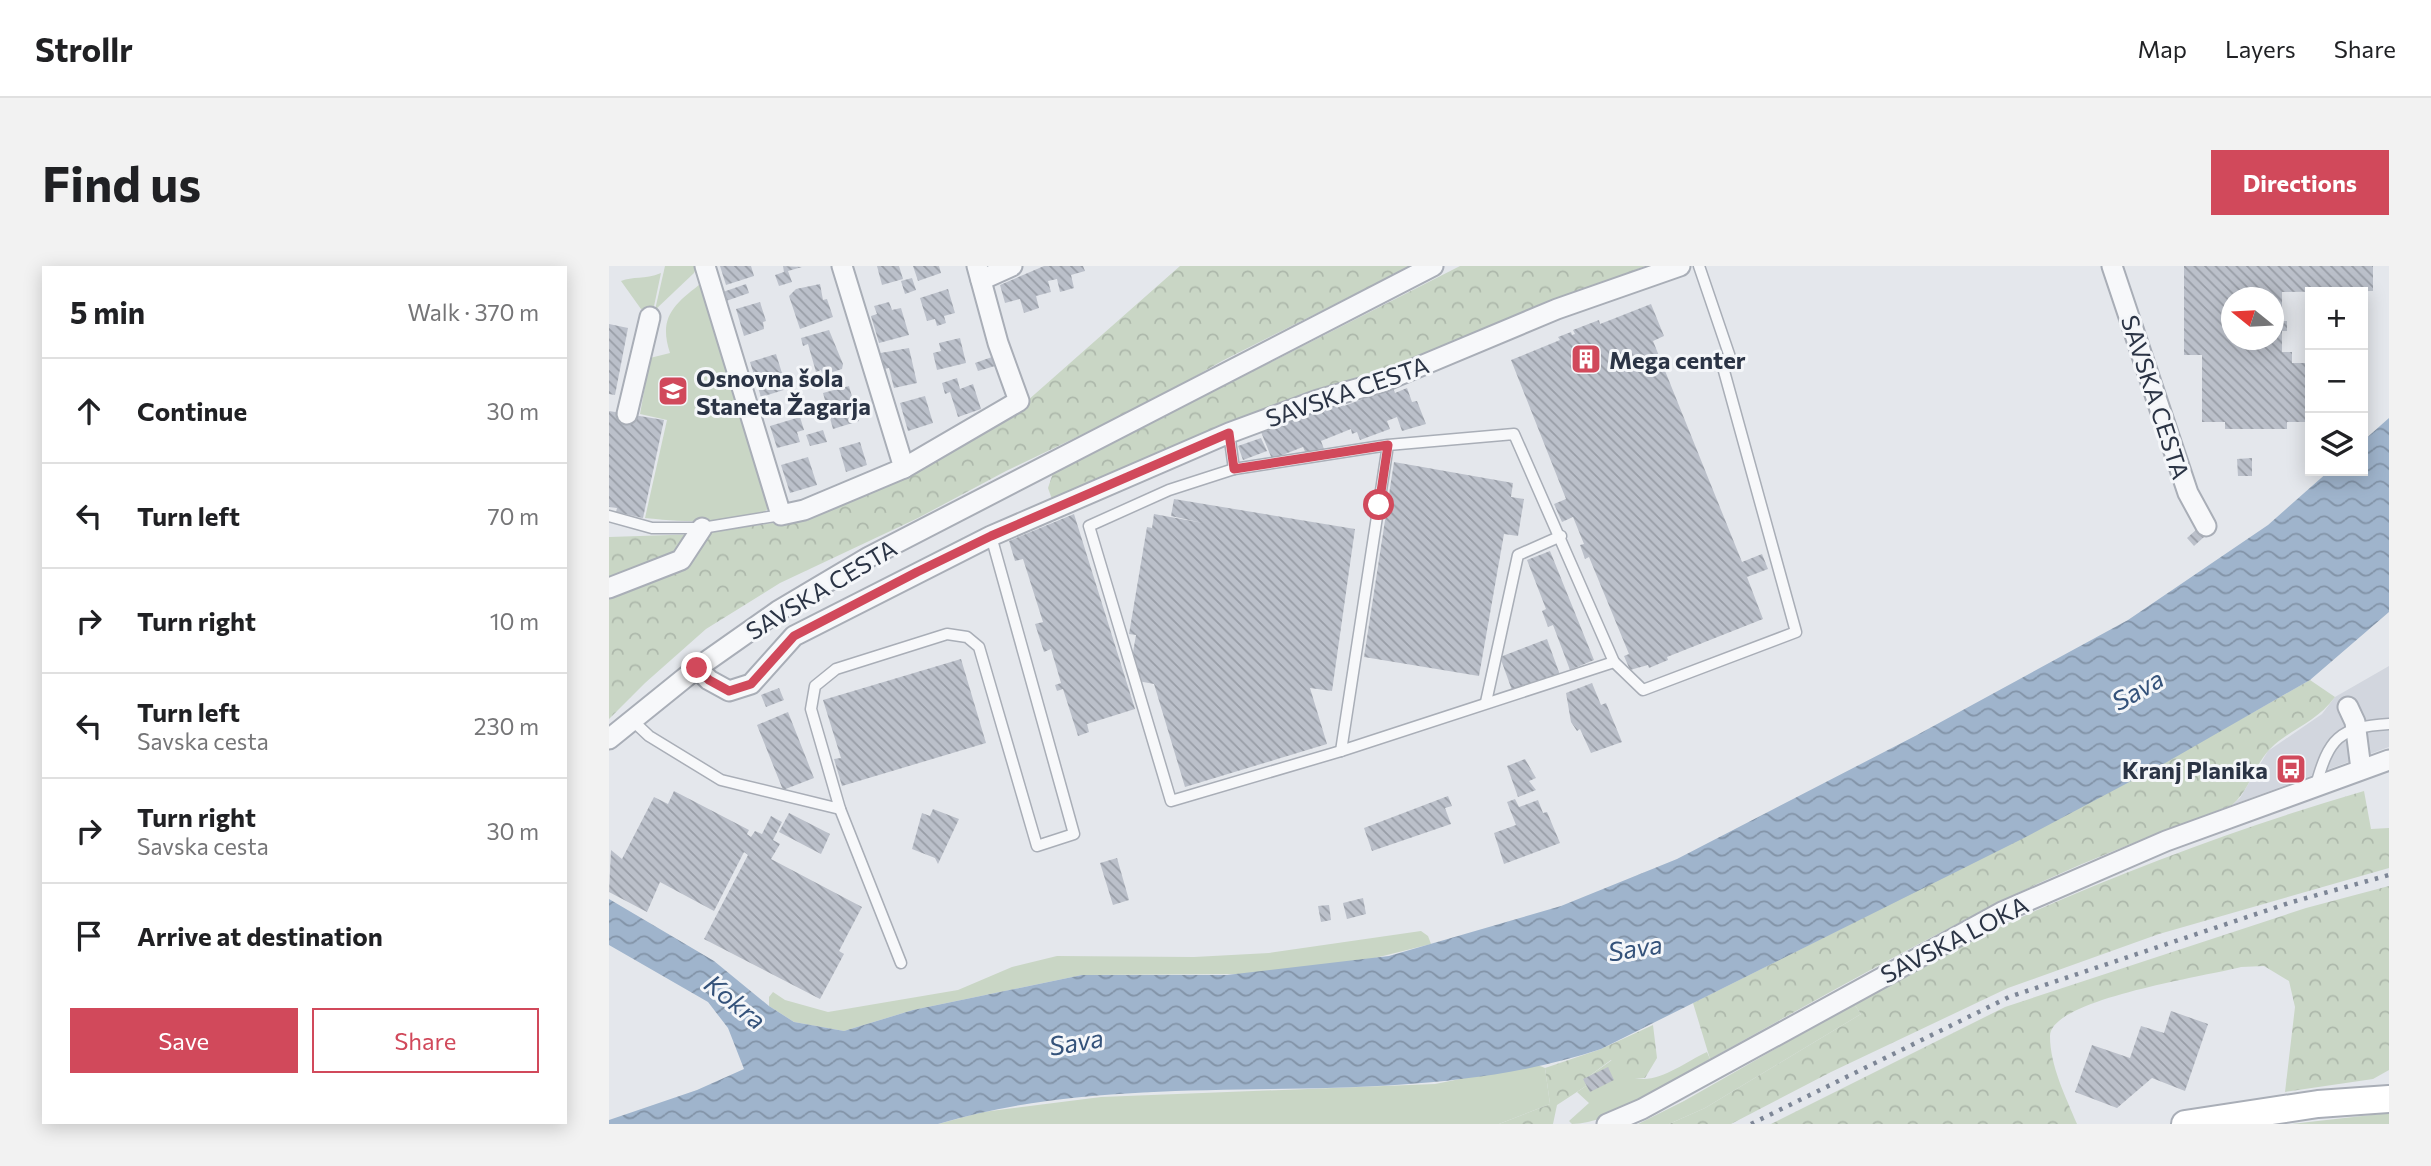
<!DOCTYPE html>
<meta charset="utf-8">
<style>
:root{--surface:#fff;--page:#f2f2f2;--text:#202124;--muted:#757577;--line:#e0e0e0;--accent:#d1495b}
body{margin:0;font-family:Commissioner,sans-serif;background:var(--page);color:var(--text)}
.controls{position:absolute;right:21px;top:21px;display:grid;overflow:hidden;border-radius:0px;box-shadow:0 4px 18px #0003}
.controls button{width:63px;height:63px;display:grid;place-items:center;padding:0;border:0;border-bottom:2px solid var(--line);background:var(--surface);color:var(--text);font:35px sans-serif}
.compass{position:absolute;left:1612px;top:21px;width:63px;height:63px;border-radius:50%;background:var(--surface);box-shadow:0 4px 18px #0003;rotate:288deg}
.stop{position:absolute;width:21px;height:21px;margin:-16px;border:5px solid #d1495b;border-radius:50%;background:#fff}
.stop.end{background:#d1495b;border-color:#fff;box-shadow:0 2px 7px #0008}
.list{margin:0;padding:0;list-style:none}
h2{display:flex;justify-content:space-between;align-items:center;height:91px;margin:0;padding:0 28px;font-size:30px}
h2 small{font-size:23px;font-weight:400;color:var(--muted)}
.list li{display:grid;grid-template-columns:46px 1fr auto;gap:21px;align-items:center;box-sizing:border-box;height:105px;padding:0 28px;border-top:2px solid var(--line)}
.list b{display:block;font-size:26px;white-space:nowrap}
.list p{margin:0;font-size:23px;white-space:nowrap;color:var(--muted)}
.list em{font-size:23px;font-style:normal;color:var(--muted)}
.actions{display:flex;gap:14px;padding:21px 28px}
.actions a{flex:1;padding:16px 0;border:2px solid var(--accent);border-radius:0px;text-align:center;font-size:24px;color:var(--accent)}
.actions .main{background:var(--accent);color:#fff}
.icon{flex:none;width:38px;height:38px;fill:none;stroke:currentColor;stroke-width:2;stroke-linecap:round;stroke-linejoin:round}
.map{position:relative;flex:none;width:1780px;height:858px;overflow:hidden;border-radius:0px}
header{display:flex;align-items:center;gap:42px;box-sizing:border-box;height:98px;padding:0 35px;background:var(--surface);border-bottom:2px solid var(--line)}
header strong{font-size:33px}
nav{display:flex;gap:38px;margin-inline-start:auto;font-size:24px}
.intro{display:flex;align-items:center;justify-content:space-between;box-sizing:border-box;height:168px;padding:0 42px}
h1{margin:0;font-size:49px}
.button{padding:18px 32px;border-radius:0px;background:var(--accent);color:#fff;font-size:24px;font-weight:700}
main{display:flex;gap:42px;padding:0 42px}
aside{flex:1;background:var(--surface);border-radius:0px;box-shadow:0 4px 18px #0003}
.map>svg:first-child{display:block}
</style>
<header>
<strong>Strollr</strong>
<nav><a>Map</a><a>Layers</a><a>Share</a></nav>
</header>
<div class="intro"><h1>Find us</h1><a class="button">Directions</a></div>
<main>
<aside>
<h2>5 min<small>Walk · 370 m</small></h2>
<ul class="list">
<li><svg class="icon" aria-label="ahead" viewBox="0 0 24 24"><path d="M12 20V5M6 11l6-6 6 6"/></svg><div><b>Continue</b></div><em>30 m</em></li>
<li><svg class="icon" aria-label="left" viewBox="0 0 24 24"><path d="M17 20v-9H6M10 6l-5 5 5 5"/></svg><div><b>Turn left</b></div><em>70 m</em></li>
<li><svg class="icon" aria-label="right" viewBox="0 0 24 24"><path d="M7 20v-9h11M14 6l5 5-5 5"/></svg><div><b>Turn right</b></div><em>10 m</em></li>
<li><svg class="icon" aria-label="left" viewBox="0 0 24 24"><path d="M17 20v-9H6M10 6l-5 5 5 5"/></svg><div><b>Turn left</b><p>Savska cesta</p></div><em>230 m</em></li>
<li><svg class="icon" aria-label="right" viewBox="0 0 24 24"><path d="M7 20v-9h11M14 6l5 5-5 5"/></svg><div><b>Turn right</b><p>Savska cesta</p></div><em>30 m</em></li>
<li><svg class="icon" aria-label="arrive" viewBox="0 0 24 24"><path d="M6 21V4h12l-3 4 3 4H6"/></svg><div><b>Arrive at destination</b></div></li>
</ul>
<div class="actions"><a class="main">Save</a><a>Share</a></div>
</aside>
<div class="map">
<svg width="1780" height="858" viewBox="0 0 1780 858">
<defs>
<pattern id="forest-crowns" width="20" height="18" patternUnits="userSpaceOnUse" patternTransform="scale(1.75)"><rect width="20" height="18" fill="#c9d6c5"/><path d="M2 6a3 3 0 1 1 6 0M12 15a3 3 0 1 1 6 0" fill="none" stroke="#adb8ab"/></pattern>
<pattern id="water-waves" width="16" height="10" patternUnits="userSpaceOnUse" patternTransform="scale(1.75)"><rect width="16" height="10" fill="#9fb4cc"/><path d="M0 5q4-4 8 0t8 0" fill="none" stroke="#8293a7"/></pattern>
<pattern id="building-back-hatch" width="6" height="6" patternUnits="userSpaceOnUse" patternTransform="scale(1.75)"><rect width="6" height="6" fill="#bbc0ca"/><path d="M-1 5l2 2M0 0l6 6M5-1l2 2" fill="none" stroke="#989da6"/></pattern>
</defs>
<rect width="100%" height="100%" fill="#e4e7ec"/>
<polygon fill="#d2d6de" points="1780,400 1780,481 1623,539 1631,532 1659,485 1713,448 1726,431"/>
<g fill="#c9d6c5">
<polygon points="56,0 88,0 85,7 46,44"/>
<path d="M 52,7 L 44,45 L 32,43 L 12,15 C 24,10 35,14 52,7 Z"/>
<path d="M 94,16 L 160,242 C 140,261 63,255 36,252 L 58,154 L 31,148 L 41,92 L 61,87 C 49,51 65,38 94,16 Z"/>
<polygon points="812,665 819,670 822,678 758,694 635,708 473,709 304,744 235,765 185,756 160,740 160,731 164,726 176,734 219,746 349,724 403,701 448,690 585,691 660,687"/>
<polygon points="1245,738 1252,748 1096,842 1060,858 1029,858 1075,835"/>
<path d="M 1098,786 L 1101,793 C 1065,813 1003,858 963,858 L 960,855 L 980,837 L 968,826 L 977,820 L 976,813 L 1003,794 C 1009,798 1011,805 1017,809 C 1045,823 1073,797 1098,786 Z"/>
<polygon points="926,798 936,802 941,838 890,858 329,858 374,846 492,831 826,818"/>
<polygon points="1780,847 1780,858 1682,858"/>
</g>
<g fill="url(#forest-crowns)">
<polygon points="571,0 802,0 613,95 545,134 397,205 309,252 171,317 97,363 36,417 0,453 0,271 92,268 183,254 418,135"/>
<polygon points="851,0 1036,0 445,239 439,222 444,207"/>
<path d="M 1701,414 L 1726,431 C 1707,457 1682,462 1661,483 C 1645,499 1641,524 1623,539 C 1552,566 1480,593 1411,626 C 1306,678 1203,736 1101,793 L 1084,737 C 1292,633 1499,530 1701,414 Z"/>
<path d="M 1755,525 L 1762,563 L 1780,562 L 1780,602 L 1550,668 L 1399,722 L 1222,806 L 1122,858 L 1060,858 L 1096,842 L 1252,748 L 1245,738 C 1279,719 1313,698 1348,681 C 1479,618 1615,566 1755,525 Z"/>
<path d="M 1780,620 L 1780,804 L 1764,813 L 1676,826 L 1686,741 L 1680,715 L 1655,700 L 1632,701 C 1599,710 1441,733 1441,770 C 1441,800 1457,831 1468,858 L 1162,858 L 1396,741 L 1697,642 Z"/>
<polygon points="1044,759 1048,792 1036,812 1019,813 1002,794 976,813 977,820 948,839 944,858 890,858 941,838 936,802 992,783"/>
</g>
<path fill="url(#water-waves)" d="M 1780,152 L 1780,346 L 1701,414 L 1558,496 L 1413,573 L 992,783 C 778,854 543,794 329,858 L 0,858 L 0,854 L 88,824 L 135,803 L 119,762 L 99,736 L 0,679 L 0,633 L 105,695 L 160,740 L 185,756 L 235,765 L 304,744 L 473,709 L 618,709 L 780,690 L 952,640 L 1068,593 L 1308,469 L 1519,354 L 1659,259 L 1720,205 L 1754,205 L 1754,175 Z"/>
<g fill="url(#building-back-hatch)" fill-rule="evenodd">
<polygon points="111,0 142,0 145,10 117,19"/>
<polygon points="174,0 193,1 179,5 183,16 170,20 166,9 175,6"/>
<polygon points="268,0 290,0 294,13 273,19"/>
<polygon points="304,0 330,0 332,7 309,15"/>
<polygon points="435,0 474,0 476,5 462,9 465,22 451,26 448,13 439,15 442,26 427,30 430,42 415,47 411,33 396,37 391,19"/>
<path d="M 1575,0 L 1764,0 L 1764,25 L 1673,26 L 1673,55 L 1678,55 L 1678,65 L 1673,65 L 1673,86 L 1683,86 L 1683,97 L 1701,97 L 1701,156 L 1678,156 L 1678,163 L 1616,163 L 1616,156 L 1593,156 L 1593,89 L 1575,89 ZM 1622,32 L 1664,32 L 1664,74 L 1622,74 Z"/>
<polygon points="303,12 307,24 296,28 292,15"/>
<polygon points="137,18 140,27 117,35 114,26"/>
<polygon points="211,18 214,34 218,33 224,51 191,63 180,30 187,23"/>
<polygon points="339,23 346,47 335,50 337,57 328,60 326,53 318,55 311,32"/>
<polygon points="151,36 157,55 154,56 155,63 135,70 127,43"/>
<polygon points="280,36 283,44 292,42 300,69 270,77 262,50 268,48 265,40"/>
<polygon points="1042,38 1055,70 1044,75 1133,296 1153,288 1159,303 1138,311 1154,353 1058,391 1059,394 1040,402 1039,399 1021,404 1015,390 1020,388 980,291 976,293 971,279 975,278 964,251 953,256 945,238 957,233 902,94 951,74 949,71 962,66 963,69 966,68 964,64 990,54 991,58"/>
<polygon points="0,58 19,62 6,129 0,128"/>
<polygon points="220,64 234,98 233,103 214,109 212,104 207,106 199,78 194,80 192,72"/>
<polygon points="351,72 357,97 328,104 324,87 332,85 330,77"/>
<polygon points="300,82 308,117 285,122 280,102 270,104 266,88"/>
<polygon points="167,88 178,123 152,131 141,96"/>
<polygon points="383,91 386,100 369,105 366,97"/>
<polygon points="348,112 351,123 364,118 372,143 349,151 341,126 336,128 333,117"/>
<polygon points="240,120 250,155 224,163 214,127"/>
<polygon points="784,122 786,127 798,122 803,136 808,135 817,158 793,165 788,151 778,155 781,163 751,174 748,166 743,168 742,163 712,175 715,183 698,190 694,181 663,193 652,166 733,135 735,140"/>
<polygon points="316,130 324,157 299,165 291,137"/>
<polygon points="0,145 55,154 34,252 7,246 8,242 0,241"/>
<polygon points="191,151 195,164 188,166 191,176 168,182 161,160"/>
<polygon points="214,164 218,176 201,180 197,169"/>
<polygon points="652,172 658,185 634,194 629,180"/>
<polygon points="251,176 258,199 237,206 230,182"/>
<polygon points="199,191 208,219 181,227 172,199"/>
<polygon points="1643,192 1643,210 1629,210 1628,193"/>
<polygon points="785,196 904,217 902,231 915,233 909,270 895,268 870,410 755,391"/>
<polygon points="565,233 746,263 723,425 701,422 718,478 576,521 545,418 529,415 523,392 527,369 520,368 538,261 543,262 545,248 594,257 562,250"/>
<polygon points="465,248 526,443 478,458 480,466 469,470 454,423 448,425 446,419 452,417 442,383 435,386 426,358 434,356 414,293 406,295 400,275"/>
<polygon points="1588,263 1595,271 1585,280 1578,272"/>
<polygon points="941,285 985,394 961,404 944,359 939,361 933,345 937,343 918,294"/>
<polygon points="938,373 951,409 904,427 891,391"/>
<polygon points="352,393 377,477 233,520 225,493 232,492 214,434"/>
<polygon points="983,417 992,439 997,437 1013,476 982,487 971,463 968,465 962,456 957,427"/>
<polygon points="170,422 175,434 157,441 152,429"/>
<polygon points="179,446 205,512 174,524 148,459"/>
<polygon points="916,493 927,512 920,515 927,524 909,531 898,500"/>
<polygon points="65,525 140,564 138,568 142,571 146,565 153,568 162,550 173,556 164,574 171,578 162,593 253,641 230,685 235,688 211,733 95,673 139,589 135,586 105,645 51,616 38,646 0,626 2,584 13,593 45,531 59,538"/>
<polygon points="839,530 843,540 836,542 842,558 763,585 755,562"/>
<polygon points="906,533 910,541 929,534 934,547 938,546 951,577 895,598 885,567 907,559 898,536"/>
<polygon points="324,543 350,553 329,598 326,592 303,583 313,547 321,550"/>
<polygon points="180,547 221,568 212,588 170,566"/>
<polygon points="508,592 520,634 504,639 491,597"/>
<polygon points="754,632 757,648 738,653 734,637"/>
<polygon points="720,639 722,654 712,656 709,640"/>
<polygon points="1562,745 1599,758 1576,825 1543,812 1508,842 1466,826 1483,779 1521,792 1532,760 1555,767"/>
<polygon points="999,801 1005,814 981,826 974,813"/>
</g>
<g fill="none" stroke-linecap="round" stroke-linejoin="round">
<g stroke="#a9aeb7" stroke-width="13">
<g id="lane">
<polyline points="620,167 625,203 779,179 905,168 1005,396 732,485 779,179"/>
<polyline points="625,203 560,224 480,260 562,535 732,485"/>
<polyline points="0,250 43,262 93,262 172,249"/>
<polyline points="1005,396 1034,424 1187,366 1115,105 1122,94 1090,0"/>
<polyline points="877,436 909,289 952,270"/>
<polyline points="23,454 40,470 112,514 231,543 202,443 206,420 227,403 338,368 358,371 370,381 428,580 465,568 382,270"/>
<path d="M 1707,519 C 1720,473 1729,461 1780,458"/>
<polyline points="231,543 292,697"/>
</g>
</g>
<g stroke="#a9aeb7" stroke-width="23">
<g id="street">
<polyline points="96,0 172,249 195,244 295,202 233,0"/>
<polyline points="1503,0 1579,227 1597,260"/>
<polyline points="372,14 403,0"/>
<polyline points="18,148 41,51"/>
<polyline points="295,202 410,135 389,77 368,0"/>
<polyline points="0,322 72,294 93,262"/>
<polyline points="88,402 100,414 120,425 142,418 185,370 382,270 620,167 709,134 776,115 948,43 1071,0"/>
<polyline points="1739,441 1746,456 1752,503"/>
<polyline points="0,473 88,402 169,345 260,291 824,0"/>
<polyline points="998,858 1033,843 1393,646 1557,575 1780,494"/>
</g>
</g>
<g stroke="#a9aeb7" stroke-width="30">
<polyline id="secondary" points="1576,858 1709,838 1780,833"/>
</g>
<use href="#lane" stroke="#f7f8fa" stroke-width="10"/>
<use href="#street" stroke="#f7f8fa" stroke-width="19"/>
<use href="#secondary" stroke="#fff" stroke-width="26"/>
<polyline stroke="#7d8696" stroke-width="4.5" stroke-dasharray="3.5 7" stroke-linecap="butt" points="1142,858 1400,731 1683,636 1780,609"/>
</g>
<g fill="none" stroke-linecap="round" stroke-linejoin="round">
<polyline stroke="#d1495b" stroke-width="9" points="88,402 100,414 120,425 142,418 185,370 308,306 382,270 620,167 625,203 779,179 770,239"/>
</g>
<defs>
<g id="building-square" transform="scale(1.575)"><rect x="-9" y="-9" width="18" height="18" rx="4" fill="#d1495b" stroke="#f4f6f9"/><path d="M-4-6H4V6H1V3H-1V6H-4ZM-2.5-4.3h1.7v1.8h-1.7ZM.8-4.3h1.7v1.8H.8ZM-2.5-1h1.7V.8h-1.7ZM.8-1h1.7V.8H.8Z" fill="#fff"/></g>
<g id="school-square" transform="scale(1.575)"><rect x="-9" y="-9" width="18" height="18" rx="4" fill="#d1495b" stroke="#f4f6f9"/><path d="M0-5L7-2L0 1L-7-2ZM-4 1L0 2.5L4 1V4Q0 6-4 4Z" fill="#fff"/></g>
<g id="bus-square" transform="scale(1.575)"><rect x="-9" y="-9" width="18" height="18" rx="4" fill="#d1495b" stroke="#f4f6f9"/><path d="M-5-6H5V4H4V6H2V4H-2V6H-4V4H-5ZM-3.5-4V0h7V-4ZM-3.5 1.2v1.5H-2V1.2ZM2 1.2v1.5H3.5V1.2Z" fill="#fff"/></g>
</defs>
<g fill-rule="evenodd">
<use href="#building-square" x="977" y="93"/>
<use href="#school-square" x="64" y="125"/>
<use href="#bus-square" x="1682" y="503"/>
</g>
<g text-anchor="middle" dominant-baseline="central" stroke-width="6" stroke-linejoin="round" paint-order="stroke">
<g font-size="24" font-weight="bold" fill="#2b3445" stroke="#f4f6f9" text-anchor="start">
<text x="1000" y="93">Mega center</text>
<text x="87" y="111">Osnovna šola<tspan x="87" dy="28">Staneta Žagarja</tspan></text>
<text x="1659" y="503" text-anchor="end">Kranj Planika</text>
</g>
<g font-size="24" fill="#2b3445" stroke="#f4f6f9">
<text transform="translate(738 125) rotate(-19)">SAVSKA CESTA</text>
<text transform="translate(1547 131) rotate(72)">SAVSKA CESTA</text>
<text transform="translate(212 323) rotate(-31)">SAVSKA CESTA</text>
<text transform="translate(1345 673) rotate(-27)">SAVSKA LOKA</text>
</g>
<g font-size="26" font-style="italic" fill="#34527a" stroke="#f4f6f9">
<text transform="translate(1528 423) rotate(-30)">Sava</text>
<text transform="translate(1026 681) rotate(-9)">Sava</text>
<text transform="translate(127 735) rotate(39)">Kokra</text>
<text transform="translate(467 775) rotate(-10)">Sava</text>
</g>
</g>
</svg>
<div class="controls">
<button>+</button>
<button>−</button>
<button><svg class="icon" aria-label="layers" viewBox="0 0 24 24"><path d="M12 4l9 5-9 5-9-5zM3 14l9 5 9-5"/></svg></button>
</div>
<svg class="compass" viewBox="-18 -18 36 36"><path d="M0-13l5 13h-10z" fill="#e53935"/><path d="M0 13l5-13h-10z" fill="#757577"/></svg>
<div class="stop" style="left:770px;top:239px"></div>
<div class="stop end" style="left:88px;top:402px"></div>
</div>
</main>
